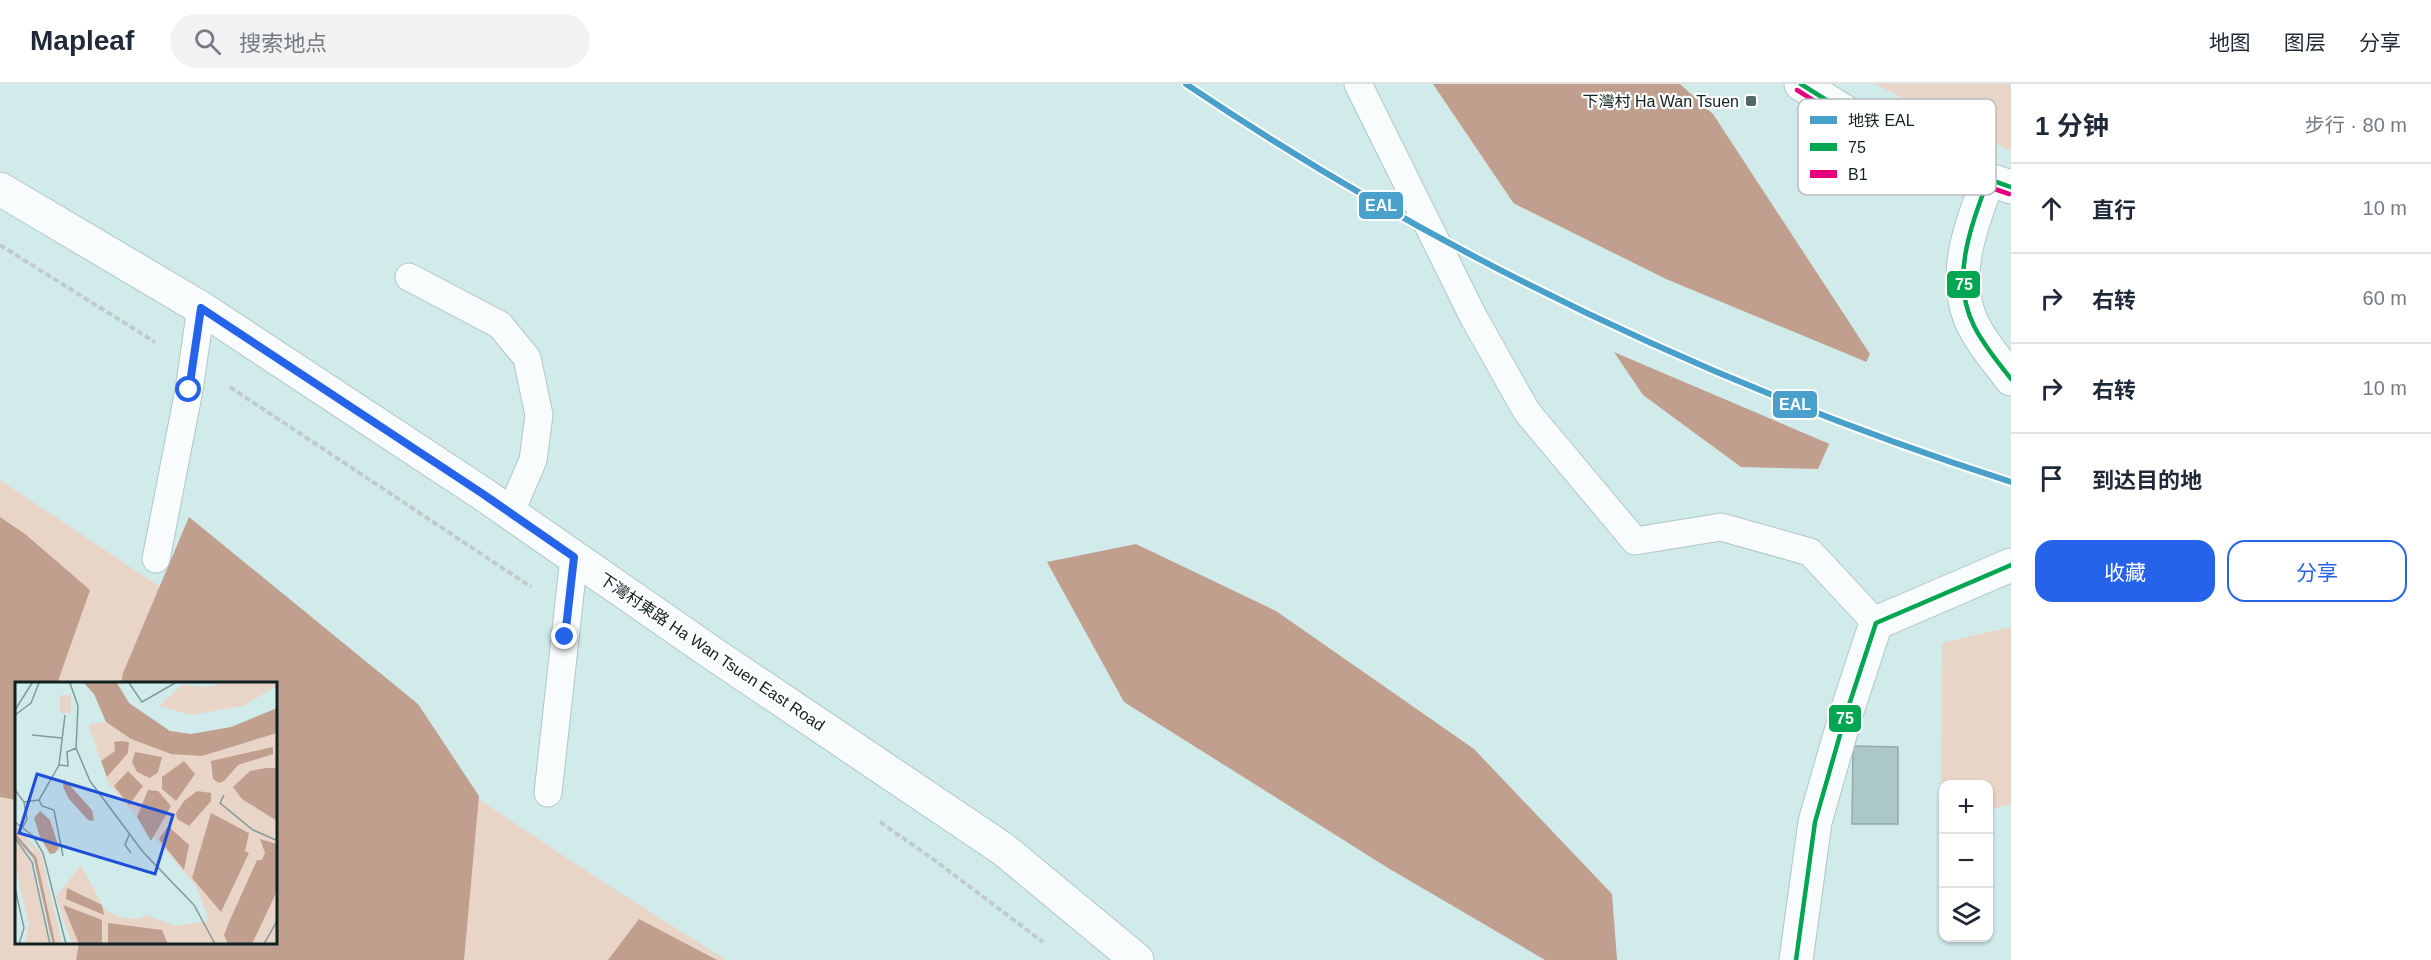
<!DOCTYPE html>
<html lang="zh">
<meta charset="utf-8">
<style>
:root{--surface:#fff;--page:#f2f2f3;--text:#1f2937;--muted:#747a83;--line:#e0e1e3;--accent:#2563eb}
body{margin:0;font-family:Helvetica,"Noto Sans SC",sans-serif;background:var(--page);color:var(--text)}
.controls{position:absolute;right:18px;bottom:18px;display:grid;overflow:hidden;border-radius:12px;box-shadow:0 2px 4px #0004}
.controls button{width:54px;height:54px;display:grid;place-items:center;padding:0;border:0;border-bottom:2px solid var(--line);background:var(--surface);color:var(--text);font:30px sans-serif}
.stop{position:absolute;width:18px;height:18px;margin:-14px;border:4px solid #2563eb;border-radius:50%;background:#fff}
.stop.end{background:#2563eb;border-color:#fff;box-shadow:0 2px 6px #0008}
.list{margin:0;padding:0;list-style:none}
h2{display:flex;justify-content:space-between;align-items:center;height:78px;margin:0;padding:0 24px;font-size:26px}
h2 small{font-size:20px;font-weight:400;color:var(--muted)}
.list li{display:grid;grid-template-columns:39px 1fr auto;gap:18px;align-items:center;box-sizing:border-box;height:90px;padding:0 24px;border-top:2px solid var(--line)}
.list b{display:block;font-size:22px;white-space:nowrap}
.list em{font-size:20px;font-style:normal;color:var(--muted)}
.actions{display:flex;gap:12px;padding:18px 24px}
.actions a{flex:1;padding:14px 0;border:2px solid var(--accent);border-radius:18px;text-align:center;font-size:21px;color:var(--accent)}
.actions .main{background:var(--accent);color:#fff}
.icon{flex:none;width:33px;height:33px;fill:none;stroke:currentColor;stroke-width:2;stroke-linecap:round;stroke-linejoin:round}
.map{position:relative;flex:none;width:2011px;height:876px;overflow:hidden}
header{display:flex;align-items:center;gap:36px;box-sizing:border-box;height:84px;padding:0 30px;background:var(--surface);border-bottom:2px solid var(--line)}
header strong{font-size:28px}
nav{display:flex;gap:33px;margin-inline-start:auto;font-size:21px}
.search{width:420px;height:54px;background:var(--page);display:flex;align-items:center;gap:15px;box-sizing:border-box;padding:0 21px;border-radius:33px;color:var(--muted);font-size:22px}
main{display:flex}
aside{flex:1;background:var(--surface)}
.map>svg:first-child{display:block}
</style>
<header>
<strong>Mapleaf</strong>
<div class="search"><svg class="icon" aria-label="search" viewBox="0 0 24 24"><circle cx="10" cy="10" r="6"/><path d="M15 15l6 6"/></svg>搜索地点</div>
<nav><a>地图</a><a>图层</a><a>分享</a></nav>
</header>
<main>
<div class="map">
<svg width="2011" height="876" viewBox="0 0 2011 876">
<rect width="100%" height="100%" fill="#d1ebeb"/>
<g fill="#e8d5c8" fill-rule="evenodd">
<polygon points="1875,0 2011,0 2011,67"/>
<path d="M 0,396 L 600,796 L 726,876 L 0,876 ZM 16,600 L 276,600 L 276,860 L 16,860 Z"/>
<polygon points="2011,543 2011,720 1989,726 1988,700 1944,700 1943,738 1941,739 1942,559"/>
</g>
<g fill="#c09f8e">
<polygon points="1433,0 1680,0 1713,30 1870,270 1818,385 1741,383 1643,311"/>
<polygon points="0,433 25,450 90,506 57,600 16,600 16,716 0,713"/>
<polygon points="189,433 418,620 479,712 464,876 76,876 79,860 276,860 276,600 121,600 123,589"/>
<polygon points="1136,460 1276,527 1474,665 1612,810 1617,876 1545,876 1388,784 1124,618 1047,478"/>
<polygon points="639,835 717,876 608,876"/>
</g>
<polygon fill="#d1ebeb" points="1507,116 1666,195 1869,279 1832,361 1609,266"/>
<polygon fill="#abc7c7" stroke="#95a9a9" stroke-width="1.5" points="1853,662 1898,663 1898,740 1852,740"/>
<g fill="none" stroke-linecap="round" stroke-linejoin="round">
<g stroke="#b1c6c6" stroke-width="29">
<g id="service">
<polyline points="1358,0 1474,234 1527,328 1635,457 1721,443 1810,468 1876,539"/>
<polyline points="409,193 500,241 527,274 539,331 533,376 510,430"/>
<polyline points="156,475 189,306 201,224"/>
<polyline points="548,709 574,473"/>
</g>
</g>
<g stroke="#b1c6c6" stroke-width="35">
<g id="minor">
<path d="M 1988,96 C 1972,139 1952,188 1970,234 C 1979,256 1997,276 2011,295"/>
<polyline points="0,105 201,224 483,410 712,569 1003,765 1137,876"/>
<polyline points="1796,876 1815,738 1846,630 1876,539 2011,481"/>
</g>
</g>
<g stroke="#b1c6c6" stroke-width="35">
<path id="tertiary" d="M 1801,0 C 1865,43 1937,80 2011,103"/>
</g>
<g stroke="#c1cbcb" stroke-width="4" stroke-dasharray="6 3" stroke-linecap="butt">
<polyline points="0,161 155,258"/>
<polyline points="230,303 531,503"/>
<polyline points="880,738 937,778 1043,858"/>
</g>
<use href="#service" stroke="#f8fcfc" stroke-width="27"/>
<use href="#minor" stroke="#f8fcfc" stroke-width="33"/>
<use href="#tertiary" stroke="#f8fcfc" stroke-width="33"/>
<g stroke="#fff" stroke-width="9">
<g id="bus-1">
<path d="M 1801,0 C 1867,43 1936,78 2011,103"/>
<path d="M 1988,96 C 1971,142 1950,195 1974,242 C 1984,262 1998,278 2011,295"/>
<polyline points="1796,876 1815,738 1846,630 1876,539 2011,481"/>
</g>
</g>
<g stroke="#fff" stroke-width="9">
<path id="bus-2" d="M 1797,6 C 1864,50 1933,85 2009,110"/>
</g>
<use href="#bus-1" stroke="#00a651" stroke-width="4.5"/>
<use href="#bus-2" stroke="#e5007d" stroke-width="4.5"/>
<g stroke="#fff" stroke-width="10">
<path id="metro-1" d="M 1186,0 C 1440,171 1720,304 2011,398"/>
</g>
<use href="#metro-1" stroke="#49a0ca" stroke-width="6"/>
</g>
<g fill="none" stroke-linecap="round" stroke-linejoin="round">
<polyline stroke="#2563eb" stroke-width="8" points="189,306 201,224 483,410 574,473 565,553"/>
</g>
<rect fill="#536868" stroke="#fff" stroke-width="2" x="1745" y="11" width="12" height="12" rx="3"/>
<g text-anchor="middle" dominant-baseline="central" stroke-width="4.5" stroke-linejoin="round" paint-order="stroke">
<g font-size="16" fill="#0f2121" stroke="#fff" text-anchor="end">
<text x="1739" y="17">下灣村 Ha Wan Tsuen</text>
</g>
<g font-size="16" fill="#0f2121" stroke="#fff">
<text transform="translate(712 568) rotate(34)">下灣村東路 Ha Wan Tsuen East Road</text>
</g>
</g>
<g transform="translate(15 598)">
<rect width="262" height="262" fill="#d1ebeb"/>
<path d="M 206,1 L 262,1 L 262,4 L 228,24 L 177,33 L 144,24 L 167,3 L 194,5 ZM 45,13 L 56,13 L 56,31 L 45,31 ZM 91,40 L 118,58 L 190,73 L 262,51 L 262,262 L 57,262 L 41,215 L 66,183 L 90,228 L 105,235 L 124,237 L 131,233 L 160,244 L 194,239 L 181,204 L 94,102 L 74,45 L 75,42 ZM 0,143 L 26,171 L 47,262 L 41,262 L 37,251 L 17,166 L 0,151 ZM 0,158 L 15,178 L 35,262 L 10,262 L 14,242 L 0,184 Z" fill="#e8d5c8"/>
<path d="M 69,1 L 102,1 L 114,21 L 155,49 L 176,52 L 216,45 L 262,26 L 262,51 L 187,74 L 156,72 L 116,57 L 91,40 L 79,12 ZM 106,59 L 114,60 L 113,71 L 92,95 L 86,79 L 100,69 L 99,60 ZM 258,65 L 258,72 L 223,83 L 209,99 L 204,101 L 198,97 L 196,79 ZM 120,70 L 147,75 L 143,90 L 135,96 L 122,90 L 117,80 ZM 169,79 L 180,92 L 161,119 L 147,107 L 147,95 ZM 251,86 L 262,86 L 262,139 L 227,117 L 218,105 L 235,89 ZM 113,89 L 128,104 L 114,123 L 99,104 ZM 49,97 L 77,128 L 79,139 L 73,138 L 54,117 L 48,105 ZM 133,108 L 143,109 L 156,124 L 136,159 L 122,135 ZM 182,109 L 196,111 L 196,119 L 174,144 L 162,137 L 161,131 L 169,119 ZM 25,129 L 35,138 L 44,166 L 40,171 L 35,172 L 25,155 L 19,136 ZM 196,131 L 234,151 L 230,169 L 234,171 L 206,230 L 177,196 ZM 153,144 L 174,163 L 169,188 L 144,157 ZM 245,157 L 262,162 L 262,209 L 237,262 L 213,262 L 209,253 L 214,240 L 242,178 L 247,178 L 250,171 ZM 52,206 L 87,223 L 89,233 L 51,217 ZM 48,223 L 87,238 L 87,262 L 64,262 ZM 93,241 L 147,248 L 153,262 L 93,262 Z" fill="#c09f8e"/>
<path fill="none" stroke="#c09f8e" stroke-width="3" d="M 0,153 L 20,176 L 39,262"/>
<path fill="none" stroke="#839a9a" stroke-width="1.5" d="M 55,1 L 63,24 L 61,66 L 75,99 L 128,170 L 179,223 L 200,262M 114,1 L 127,20 L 160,1M 0,28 L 17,1M 0,33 L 16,21 L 24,1M 17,53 L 47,56M 0,56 L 0,108 L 9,120M 44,83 L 53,84 L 52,70 L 61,66M 209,113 L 205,121 L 238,148 L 263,159M 24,118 L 27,124 L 39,128 L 48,174M 0,140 L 18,154 L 28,171 L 51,262M 8,145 L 12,137 L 9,120 L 24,118 L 44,83 L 50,33M 114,153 L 110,163 L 116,171M 0,156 L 17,180 L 35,262M 0,206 L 9,246 L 4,262M 249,262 L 263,237"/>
<path fill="#1d4ed8" fill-opacity="0.15" stroke="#1d4ed8" stroke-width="3" d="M 22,92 L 158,133 L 140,192 L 4,151 Z"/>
<rect width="262" height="262" fill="none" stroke="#0f2121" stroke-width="3"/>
</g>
<rect x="1798" y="15" width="198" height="96" rx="9" fill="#fff" stroke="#b7bcbc" stroke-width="1.5"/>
<rect x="1810" y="32" width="27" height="8" fill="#49a0ca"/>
<rect x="1810" y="59" width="27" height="8" fill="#00a651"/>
<rect x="1810" y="86" width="27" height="8" fill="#e5007d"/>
<g font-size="16" fill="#0f2121">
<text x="1848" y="42">地铁 EAL</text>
<text x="1848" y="69">75</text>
<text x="1848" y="96">B1</text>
</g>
<g stroke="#fff" stroke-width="2">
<rect x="1358" y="107" width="46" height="29" rx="6" fill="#49a0ca"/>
<rect x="1946" y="186" width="35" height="29" rx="6" fill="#00a651"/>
<rect x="1772" y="306" width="46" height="29" rx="6" fill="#49a0ca"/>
<rect x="1828" y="620" width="34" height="29" rx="6" fill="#00a651"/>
</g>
<g font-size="16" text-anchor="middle" font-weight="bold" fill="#fff">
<text x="1381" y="127">EAL</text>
<text x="1964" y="206">75</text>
<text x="1795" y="326">EAL</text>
<text x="1845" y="640">75</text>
</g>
</svg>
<div class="controls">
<button>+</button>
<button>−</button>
<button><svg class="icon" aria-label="layers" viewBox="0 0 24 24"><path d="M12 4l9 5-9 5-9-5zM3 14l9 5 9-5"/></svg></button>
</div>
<div class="stop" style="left:189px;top:306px"></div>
<div class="stop end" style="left:565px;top:553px"></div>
</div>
<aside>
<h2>1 分钟<small>步行 · 80 m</small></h2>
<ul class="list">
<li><svg class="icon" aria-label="ahead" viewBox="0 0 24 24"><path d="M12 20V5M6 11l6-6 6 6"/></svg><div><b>直行</b></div><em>10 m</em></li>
<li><svg class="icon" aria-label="right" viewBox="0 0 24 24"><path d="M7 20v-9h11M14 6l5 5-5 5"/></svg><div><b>右转</b></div><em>60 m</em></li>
<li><svg class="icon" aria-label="right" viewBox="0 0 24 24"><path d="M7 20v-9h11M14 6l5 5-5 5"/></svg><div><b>右转</b></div><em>10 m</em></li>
<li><svg class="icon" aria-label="arrive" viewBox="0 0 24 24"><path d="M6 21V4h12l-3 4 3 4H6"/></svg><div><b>到达目的地</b></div></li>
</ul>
<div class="actions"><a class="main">收藏</a><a>分享</a></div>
</aside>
</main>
